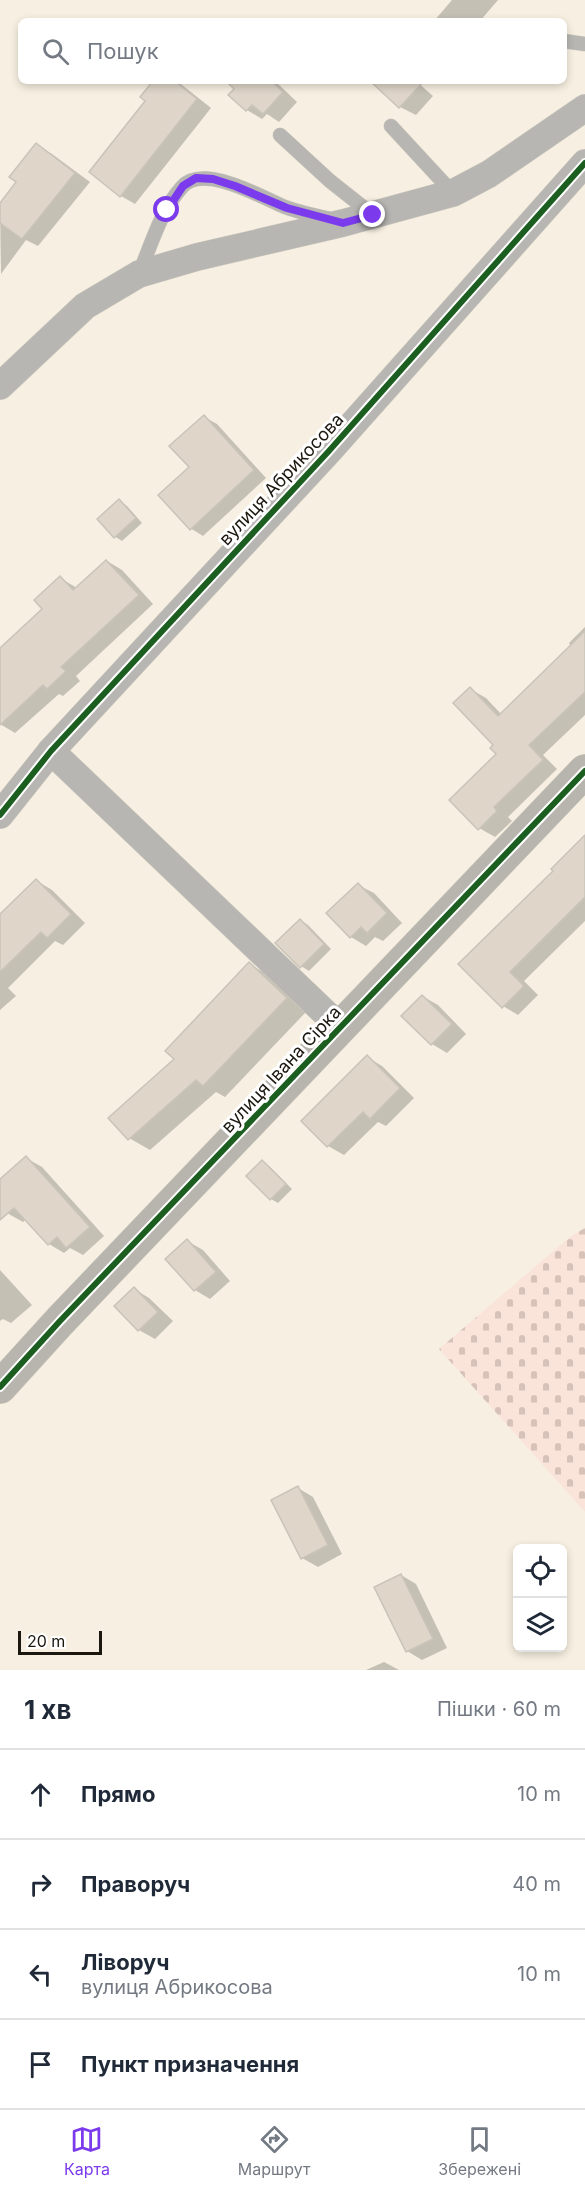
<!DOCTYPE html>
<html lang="uk">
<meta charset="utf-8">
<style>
:root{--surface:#fff;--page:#f6f6f7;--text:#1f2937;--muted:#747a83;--line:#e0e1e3;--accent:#7c3aed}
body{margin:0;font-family:Inter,sans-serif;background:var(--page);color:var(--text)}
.controls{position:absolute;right:18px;bottom:18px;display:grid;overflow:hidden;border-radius:9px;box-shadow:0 3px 9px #0003}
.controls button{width:54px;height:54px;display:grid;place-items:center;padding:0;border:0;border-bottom:2px solid var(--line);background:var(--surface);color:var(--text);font:30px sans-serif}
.scale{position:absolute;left:18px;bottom:15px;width:84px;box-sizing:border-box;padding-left:6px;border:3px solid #1c180f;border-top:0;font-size:16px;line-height:21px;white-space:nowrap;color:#1c180f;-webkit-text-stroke:4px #fff;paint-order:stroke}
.stop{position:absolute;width:18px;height:18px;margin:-14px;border:4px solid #7c3aed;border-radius:50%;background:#fff}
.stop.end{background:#7c3aed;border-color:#fff;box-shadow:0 2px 6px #0008}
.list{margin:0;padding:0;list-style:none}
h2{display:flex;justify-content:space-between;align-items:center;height:78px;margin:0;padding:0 24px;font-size:26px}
h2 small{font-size:20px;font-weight:400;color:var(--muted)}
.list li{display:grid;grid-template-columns:39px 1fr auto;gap:18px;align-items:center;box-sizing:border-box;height:90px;padding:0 24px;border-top:2px solid var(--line)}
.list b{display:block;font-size:22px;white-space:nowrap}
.list p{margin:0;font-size:20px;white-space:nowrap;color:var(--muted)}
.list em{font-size:20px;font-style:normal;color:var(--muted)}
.icon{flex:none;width:33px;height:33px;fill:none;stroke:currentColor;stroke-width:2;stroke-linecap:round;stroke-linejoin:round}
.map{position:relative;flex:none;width:585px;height:1670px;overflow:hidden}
.search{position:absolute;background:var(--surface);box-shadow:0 3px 9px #0003;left:18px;right:18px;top:18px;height:66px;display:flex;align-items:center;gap:15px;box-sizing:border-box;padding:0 21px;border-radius:9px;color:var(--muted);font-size:22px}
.sheet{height:438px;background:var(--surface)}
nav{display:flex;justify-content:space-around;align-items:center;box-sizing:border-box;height:84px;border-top:2px solid var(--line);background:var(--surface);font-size:16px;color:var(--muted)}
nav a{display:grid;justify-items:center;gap:3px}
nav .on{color:var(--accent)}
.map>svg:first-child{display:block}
</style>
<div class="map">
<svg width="585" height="1670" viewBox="0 0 585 1670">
<defs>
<pattern id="cemetery-stones" width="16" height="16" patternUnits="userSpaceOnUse" patternTransform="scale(1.5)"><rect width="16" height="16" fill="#fae3d9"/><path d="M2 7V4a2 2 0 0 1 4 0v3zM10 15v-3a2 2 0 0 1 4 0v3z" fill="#d6c2b9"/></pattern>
</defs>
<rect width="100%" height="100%" fill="#f7f0e2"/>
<polygon fill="url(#cemetery-stones)" points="585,1228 585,1512 439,1349 571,1236"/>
<g fill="#0003">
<polygon points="452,0 498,0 480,21 434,21"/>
<polygon points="154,81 177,81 211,108 135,204 121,196"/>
<polygon points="243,81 275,81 297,102 279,122 267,114 262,119 247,110"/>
<polygon points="372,81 416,81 433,96 416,115 400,107"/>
<polygon points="36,145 52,154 90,182 38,246 26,240 1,274 0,206 18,182"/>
<polygon points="204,417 217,424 266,478 203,536 190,528 191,467"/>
<polygon points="119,501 127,506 142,523 122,541 114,536"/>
<polygon points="107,561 122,570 153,604 76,676 80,681 63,696 59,694 15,733 0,724 0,660 45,609 60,578 77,588"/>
<polygon points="585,627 585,715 543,755 557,769 508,817 512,821 495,837 479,828 498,754 470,689 486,698 502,715 571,646 569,643"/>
<polygon points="585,851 585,921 524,981 538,995 518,1015 503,1006 460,964"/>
<polygon points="37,881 52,890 85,923 63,945 55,941 8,988 16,996 0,1010 0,916"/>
<polygon points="358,885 374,893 402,923 383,941 375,937 366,946 351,937"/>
<polygon points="300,920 308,925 331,949 309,971 301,966"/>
<polygon points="249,964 270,976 307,1011 225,1097 216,1092 150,1150 129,1138 176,1059"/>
<polygon points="422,996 438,1005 466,1034 447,1053 432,1044 403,1016"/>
<polygon points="367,1057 382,1066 414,1098 386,1126 378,1122 344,1155 328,1146"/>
<polygon points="26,1158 42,1167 104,1236 83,1255 70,1248 64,1253 49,1244 26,1219 23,1222 7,1213 0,1205 0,1181"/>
<polygon points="262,1162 269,1166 292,1189 278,1203 271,1199"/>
<polygon points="187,1241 203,1250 230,1281 210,1299 195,1290"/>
<polygon points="0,1270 32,1305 11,1323 3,1319 0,1321"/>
<polygon points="134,1289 149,1298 173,1321 155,1339 139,1330 116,1306"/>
<polygon points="298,1488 313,1497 342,1554 318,1567 302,1558"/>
<polygon points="401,1575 416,1584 447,1648 422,1660 407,1651"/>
<polygon points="384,1662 399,1670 366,1670"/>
</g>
<g fill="#dfd5c9" stroke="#cac3b9" stroke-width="1.5">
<polygon points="153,81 175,81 197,99 120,197 89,172 145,101 140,97"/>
<polygon points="226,81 275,81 273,83 283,92 263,114 252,105 246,111 228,95 234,89"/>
<polygon points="370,81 424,81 399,108"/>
<polygon points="36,143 75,173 22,239 0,223 0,203 16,182 9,177"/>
<polygon points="204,415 254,470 190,530 158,495 189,467 169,446"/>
<polygon points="119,499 136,518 114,538 97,519"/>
<polygon points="106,560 139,595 61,667 66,671 47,689 43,685 0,725 0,648 42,609 34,600 60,576 73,590"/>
<polygon points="585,631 585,692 529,745 543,760 494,807 497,811 478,830 449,800 496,754 490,748 493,745 453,703 470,687 498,716"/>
<polygon points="585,835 585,897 510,972 524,986 502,1008 458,964 553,871 551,869"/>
<polygon points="36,879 71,914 47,938 41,932 0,972 0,914"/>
<polygon points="358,883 387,913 367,933 361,927 350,938 326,913"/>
<polygon points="300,919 324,944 300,968 275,943"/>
<polygon points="249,962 287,998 203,1086 196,1080 128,1140 108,1118 174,1059 165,1051"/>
<polygon points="422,995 452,1024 431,1045 401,1016"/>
<polygon points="367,1055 400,1088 370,1119 363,1112 327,1147 301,1121"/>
<polygon points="26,1156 90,1227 66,1248 57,1237 48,1245 14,1208 0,1220 0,1179"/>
<polygon points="262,1160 286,1184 270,1200 246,1176"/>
<polygon points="187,1239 216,1272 194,1291 165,1259"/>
<polygon points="134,1287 158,1312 138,1331 114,1306"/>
<polygon points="298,1486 328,1545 301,1559 271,1500"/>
<polygon points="401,1574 433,1639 406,1652 374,1587"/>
</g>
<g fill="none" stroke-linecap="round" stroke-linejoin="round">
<g stroke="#d2cdc2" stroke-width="15">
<g id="lane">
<polyline points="564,41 585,44"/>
<polyline points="391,126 453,193"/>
<polyline points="280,135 330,181 373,215"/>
<path d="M 139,274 C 151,245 161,210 182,187 C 203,163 261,197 285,207 C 301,213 318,216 334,220"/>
</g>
</g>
<g stroke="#d2cdc2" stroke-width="28">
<g id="street">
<polyline points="0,386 85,306 139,274 197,257 343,223 453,193 489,174 585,108"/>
<polyline points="51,751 341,1028"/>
<polyline points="0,815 51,751 328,452 585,163"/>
</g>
</g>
<g stroke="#d2cdc2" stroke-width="34">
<polyline id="secondary" points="0,1387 60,1321 585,771"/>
</g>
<use href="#lane" stroke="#b7b6b2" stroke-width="14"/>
<use href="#street" stroke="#b7b6b2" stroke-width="27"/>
<use href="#secondary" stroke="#b7b5ae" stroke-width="33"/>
<g stroke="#fff" stroke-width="10">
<g id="cycleway">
<polyline points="0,815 51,751 328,452 585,163"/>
<polyline points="0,1387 60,1321 585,771"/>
</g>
</g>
<use href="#cycleway" stroke="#1b5e20" stroke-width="6"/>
</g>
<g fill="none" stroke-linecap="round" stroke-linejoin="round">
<polyline stroke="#7c3aed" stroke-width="8" points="167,210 183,186 196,178 213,179 235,186 287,208 343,223 373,215"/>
</g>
<g text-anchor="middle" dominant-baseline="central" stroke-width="6" stroke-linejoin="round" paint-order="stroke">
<g font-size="18" fill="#1c180f" stroke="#fff">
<text transform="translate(281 479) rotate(-47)">вулиця Абрикосова</text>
<text transform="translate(281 1069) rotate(-47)">вулиця Івана Сірка</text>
</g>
</g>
</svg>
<div class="controls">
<button><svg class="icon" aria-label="locate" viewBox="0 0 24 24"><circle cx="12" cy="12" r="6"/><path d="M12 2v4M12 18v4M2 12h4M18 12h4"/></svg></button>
<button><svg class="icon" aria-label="layers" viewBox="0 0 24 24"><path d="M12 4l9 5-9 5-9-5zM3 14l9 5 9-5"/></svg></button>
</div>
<div class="scale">20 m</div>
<div class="stop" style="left:167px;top:210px"></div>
<div class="stop end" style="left:373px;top:215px"></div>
<div class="search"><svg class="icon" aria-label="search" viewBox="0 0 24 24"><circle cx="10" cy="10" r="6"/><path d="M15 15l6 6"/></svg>Пошук</div>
</div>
<section class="sheet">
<h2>1 хв<small>Пішки · 60 m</small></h2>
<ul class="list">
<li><svg class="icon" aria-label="ahead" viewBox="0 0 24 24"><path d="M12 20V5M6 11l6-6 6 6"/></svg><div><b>Прямо</b></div><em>10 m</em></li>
<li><svg class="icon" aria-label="right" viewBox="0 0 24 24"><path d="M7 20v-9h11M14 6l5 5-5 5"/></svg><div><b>Праворуч</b></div><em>40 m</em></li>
<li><svg class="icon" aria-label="left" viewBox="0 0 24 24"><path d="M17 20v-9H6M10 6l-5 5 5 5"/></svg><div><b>Ліворуч</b><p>вулиця Абрикосова</p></div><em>10 m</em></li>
<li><svg class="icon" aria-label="arrive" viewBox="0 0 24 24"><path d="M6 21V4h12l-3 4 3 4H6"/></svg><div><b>Пункт призначення</b></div></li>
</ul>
</section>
<nav>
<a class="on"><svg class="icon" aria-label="map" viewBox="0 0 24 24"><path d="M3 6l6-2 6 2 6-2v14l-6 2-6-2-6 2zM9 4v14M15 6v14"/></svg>Карта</a>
<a><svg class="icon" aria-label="directions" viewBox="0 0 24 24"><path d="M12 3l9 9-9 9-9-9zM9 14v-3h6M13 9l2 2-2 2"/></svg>Маршрут</a>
<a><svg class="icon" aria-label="saved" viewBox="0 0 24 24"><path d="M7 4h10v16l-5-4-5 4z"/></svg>Збережені</a>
</nav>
